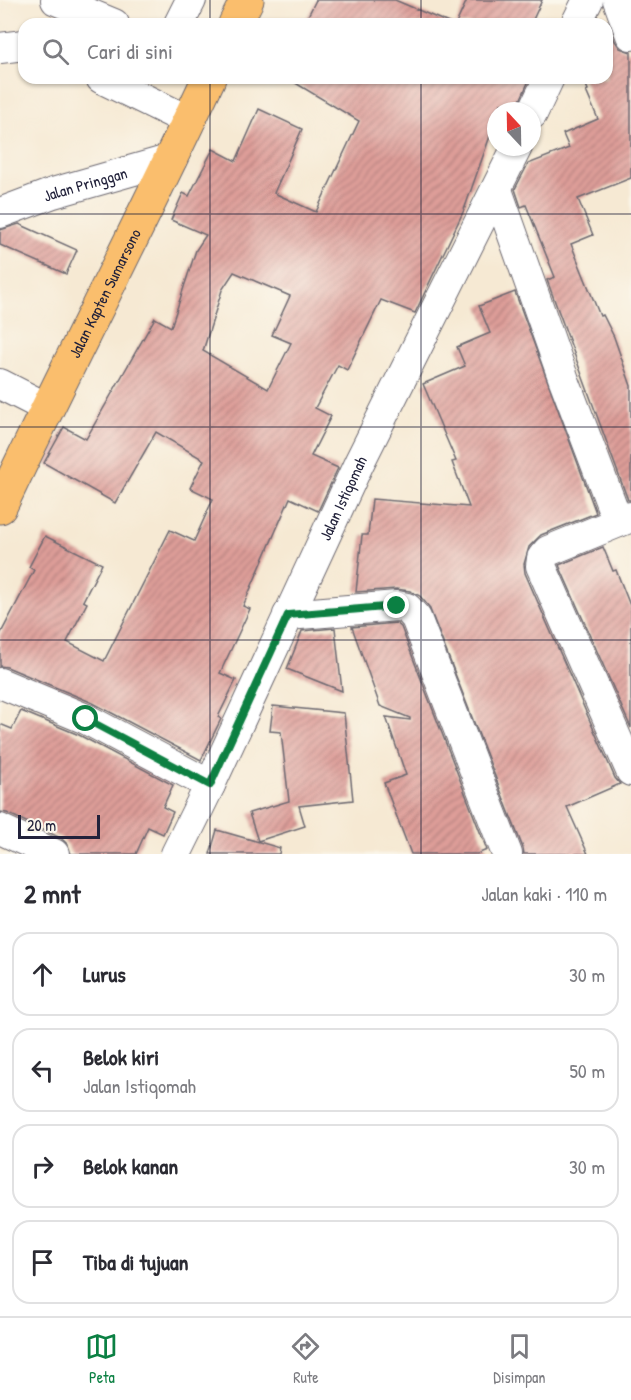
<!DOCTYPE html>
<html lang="id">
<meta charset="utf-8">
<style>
:root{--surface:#fff;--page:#f7f7f7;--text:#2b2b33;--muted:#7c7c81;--line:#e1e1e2;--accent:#0b8043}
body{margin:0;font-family:"Patrick Hand",sans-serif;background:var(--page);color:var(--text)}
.compass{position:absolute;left:487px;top:102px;width:54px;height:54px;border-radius:50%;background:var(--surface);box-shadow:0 2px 4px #0004;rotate:338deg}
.scale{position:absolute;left:18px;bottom:15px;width:82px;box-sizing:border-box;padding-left:6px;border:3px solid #22223b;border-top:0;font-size:16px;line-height:21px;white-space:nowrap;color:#22223b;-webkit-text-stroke:4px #fbf7ec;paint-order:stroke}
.stop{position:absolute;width:18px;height:18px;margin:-14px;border:4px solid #0b8043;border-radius:50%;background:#fff}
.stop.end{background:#0b8043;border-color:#fff;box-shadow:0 2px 6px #0008}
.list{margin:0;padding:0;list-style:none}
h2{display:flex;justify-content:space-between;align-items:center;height:78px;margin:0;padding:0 24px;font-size:26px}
h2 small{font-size:20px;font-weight:400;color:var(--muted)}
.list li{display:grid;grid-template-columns:39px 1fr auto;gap:18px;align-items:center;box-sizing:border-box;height:84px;margin:0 12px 12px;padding:0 12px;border:2px solid var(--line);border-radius:18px}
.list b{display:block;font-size:22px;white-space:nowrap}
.list p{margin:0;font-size:20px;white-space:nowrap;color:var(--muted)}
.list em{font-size:20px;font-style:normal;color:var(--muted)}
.icon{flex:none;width:33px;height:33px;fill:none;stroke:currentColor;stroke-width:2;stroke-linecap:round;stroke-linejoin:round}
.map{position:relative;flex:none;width:631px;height:854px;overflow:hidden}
.search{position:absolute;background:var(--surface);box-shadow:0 2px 4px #0004;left:18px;right:18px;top:18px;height:66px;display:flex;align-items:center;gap:15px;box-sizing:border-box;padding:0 21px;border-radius:18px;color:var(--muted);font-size:22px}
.sheet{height:462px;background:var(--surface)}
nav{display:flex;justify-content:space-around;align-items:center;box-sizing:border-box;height:84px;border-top:2px solid var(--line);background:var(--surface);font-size:16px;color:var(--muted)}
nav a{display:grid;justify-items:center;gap:3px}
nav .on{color:var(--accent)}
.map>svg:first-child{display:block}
</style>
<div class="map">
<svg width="631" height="854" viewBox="0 0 631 854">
<defs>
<pattern id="building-hatch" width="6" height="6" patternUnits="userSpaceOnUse" patternTransform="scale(1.5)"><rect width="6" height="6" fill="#de9e99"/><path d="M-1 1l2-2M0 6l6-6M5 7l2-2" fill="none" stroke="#b4807e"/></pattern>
</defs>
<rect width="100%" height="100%" fill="#fbf7ec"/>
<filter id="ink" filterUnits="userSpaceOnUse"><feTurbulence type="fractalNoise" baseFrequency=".0167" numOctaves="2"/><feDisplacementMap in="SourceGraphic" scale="12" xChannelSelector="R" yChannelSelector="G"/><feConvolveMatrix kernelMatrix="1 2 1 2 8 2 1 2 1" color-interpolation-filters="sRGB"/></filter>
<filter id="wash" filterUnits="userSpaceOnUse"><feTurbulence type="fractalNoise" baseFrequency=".008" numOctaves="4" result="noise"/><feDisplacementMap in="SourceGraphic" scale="24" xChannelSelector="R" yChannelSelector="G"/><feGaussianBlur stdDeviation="1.35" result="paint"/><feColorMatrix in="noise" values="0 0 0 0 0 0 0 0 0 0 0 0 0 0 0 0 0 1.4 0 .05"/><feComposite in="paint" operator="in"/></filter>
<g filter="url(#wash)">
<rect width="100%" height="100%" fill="#f6e9d3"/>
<g id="blocks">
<g fill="url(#building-hatch)" fill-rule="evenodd">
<polygon points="316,0 395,0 451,24 304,24"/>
<polygon points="467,0 542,0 531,24 456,24"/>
<polygon points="607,20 615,41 620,48 631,52 631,178 578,199 593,235 571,244 600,316 603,315 614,337 631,386 631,500 628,500 547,280 555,277 526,205 521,207 515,189 528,164 569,148 563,134 598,119 586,91 588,90 583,78 607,78"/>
<path d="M 287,78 L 530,78 L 516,110 L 501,104 L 499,111 L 496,111 L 496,119 L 464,210 L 415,313 L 381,300 L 347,370 L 338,365 L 315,408 L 331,416 L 311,456 L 338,468 L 318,511 L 290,498 L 243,606 L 250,609 L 220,673 L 236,680 L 218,717 L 221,719 L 201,760 L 93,703 L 7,667 L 0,666 L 0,635 L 34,570 L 29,567 L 45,536 L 102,564 L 83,601 L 87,603 L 67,642 L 104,661 L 170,530 L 194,541 L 213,499 L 190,488 L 204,460 L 156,432 L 115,503 L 44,463 L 64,427 L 86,439 L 155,318 L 171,327 L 196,250 L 206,235 L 171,220 L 183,193 L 189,196 L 213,149 L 236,161 L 259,109 L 302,129 L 274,193 L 316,212 L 359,121 ZM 234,272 L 290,296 L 272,335 L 291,343 L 268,389 L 203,351 L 222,290 Z"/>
<polygon points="19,224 77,250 66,274 0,245 0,230"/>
<polygon points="515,292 596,513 541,535 529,547 524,564 525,573 615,778 620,784 567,807 588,854 524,854 523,848 429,607 420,596 410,591 396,589 356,592 362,535 368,535 372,499 469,507 452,462 456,461 423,384 465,366 457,347 490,333 479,306"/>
<polygon points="603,547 613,571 616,570 631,608 631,728 559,565"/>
<polygon points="396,623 401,627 487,850 477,854 411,854 384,783 406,775 386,717 410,720 410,718 380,706 352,627"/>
<polygon points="335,628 342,691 287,669 302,631"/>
<polygon points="273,706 344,713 353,800 299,806 305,826 258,841 249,813 289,801 281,732 270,731"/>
<polygon points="21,711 79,735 173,785 163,807 173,812 163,834 148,827 136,854 71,854 68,845 61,838 7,813 0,812 0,724 12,729"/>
<polygon points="217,830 280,848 279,854 210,854"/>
</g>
</g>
</g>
<g filter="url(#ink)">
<use href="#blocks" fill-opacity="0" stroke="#6c6870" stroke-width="1.5"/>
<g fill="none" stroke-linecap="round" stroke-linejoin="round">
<g stroke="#6c6870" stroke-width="32">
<g id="minor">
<polyline points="56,0 114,24"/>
<polyline points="618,0 631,35"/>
<polyline points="179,24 191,0"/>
<polyline points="576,24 588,0"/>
<polyline points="0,48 24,45"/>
<polyline points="101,78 189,121"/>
<polyline points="532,114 549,78"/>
<polyline points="497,190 564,380 618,522"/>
<path id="s1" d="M 0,213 L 53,193 L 172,159"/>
<polyline points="0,384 47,408"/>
<polyline points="631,517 548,551 542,558 541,566 631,771"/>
<polyline points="288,615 397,606 407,608 416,618 507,854"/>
<polyline points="0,683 86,719 210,785"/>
<polyline points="0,829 54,854"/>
<path id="s2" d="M 176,854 L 210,785 L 359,463 L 517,147"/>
</g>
</g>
<g stroke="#6c6870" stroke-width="35">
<g id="highway">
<polyline points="235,24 247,0"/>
<path id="s3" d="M 0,507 C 68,363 142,222 209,78"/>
</g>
</g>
<use href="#minor" stroke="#fff" stroke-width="30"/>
<use href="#highway" stroke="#fabe6d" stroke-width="33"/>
</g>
</g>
<g fill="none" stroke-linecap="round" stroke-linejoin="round" filter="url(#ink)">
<polyline stroke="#0b8043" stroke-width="8" points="86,719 210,785 288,615 397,606"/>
</g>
<path fill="none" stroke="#22223b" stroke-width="1.5" stroke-opacity="0.55" d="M 210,0 L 210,24M 421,0 L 421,24M 210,78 L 210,854M 421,78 L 421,854M 0,214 L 631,214M 0,427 L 631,427M 0,640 L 631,640"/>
<g text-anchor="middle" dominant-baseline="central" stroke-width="6" stroke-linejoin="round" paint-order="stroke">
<g font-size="16" fill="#22223b" stroke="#fbf7ec">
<text stroke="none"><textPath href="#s1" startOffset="90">Jalan Pringgan</textPath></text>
<text stroke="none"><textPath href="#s3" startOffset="238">Jalan Kapten Sumarsono</textPath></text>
<text stroke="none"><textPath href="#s2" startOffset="393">Jalan Istiqomah</textPath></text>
</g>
</g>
</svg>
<svg class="compass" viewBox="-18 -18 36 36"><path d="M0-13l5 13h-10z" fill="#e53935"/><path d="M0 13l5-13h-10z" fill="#7c7c81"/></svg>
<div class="scale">20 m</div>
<div class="stop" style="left:86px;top:719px"></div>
<div class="stop end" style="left:397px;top:606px"></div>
<div class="search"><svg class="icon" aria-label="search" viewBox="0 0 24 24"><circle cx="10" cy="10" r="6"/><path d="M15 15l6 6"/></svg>Cari di sini</div>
</div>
<section class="sheet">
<h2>2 mnt<small>Jalan kaki · 110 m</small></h2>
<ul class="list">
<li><svg class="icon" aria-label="ahead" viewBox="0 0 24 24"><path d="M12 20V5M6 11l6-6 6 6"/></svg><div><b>Lurus</b></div><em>30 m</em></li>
<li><svg class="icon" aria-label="left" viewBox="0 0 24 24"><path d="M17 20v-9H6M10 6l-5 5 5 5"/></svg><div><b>Belok kiri</b><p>Jalan Istiqomah</p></div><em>50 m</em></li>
<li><svg class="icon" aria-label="right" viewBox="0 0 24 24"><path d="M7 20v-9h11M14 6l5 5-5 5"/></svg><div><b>Belok kanan</b></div><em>30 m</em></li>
<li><svg class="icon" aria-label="arrive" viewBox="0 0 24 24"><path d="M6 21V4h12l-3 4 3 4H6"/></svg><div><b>Tiba di tujuan</b></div></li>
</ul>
</section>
<nav>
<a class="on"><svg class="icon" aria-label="map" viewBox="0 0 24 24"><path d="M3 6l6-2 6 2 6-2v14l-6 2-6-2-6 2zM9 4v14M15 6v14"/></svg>Peta</a>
<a><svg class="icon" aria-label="directions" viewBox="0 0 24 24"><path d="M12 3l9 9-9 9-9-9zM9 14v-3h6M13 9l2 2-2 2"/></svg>Rute</a>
<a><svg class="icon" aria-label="saved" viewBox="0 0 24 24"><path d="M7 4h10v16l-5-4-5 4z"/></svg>Disimpan</a>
</nav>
